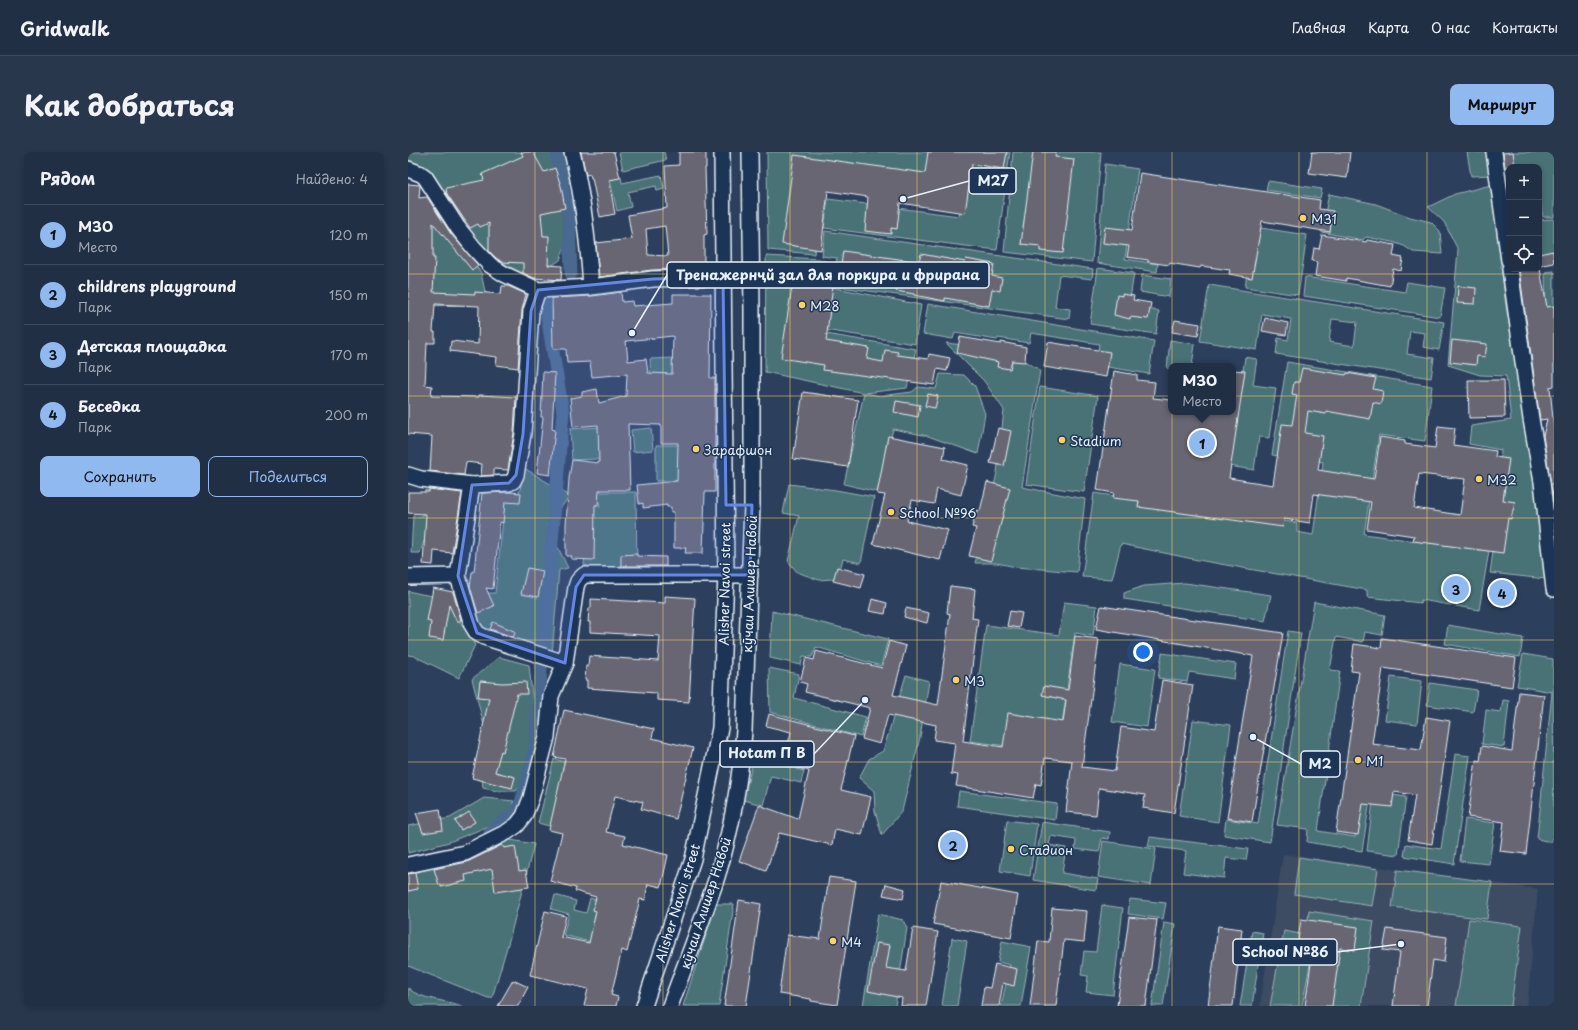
<!DOCTYPE html>
<html lang="ru">
<meta charset="utf-8">
<style>
:root{--surface:#212f45;--page:#29374c;--text:#f1f3f6;--muted:#a2a9b3;--line:#3e4a5e;--accent:#90b9f0}
body{margin:0;font-family:"Playpen Sans",sans-serif;background:var(--page);color:var(--text)}
.controls{position:absolute;right:12px;top:12px;display:grid;overflow:hidden;border-radius:8px;box-shadow:0 2px 6px #0003}
.controls button{width:36px;height:36px;display:grid;place-items:center;padding:0;border:0;border-bottom:1px solid var(--line);background:var(--surface);color:var(--text);font:20px sans-serif}
.you{position:absolute;left:735px;top:500px;width:14px;height:14px;margin:-10px;border:3px solid #fff;border-radius:50%;background:#1a73e8;box-shadow:0 0 0 6px #1a73e833}
.badge{display:grid;place-items:center;width:26px;height:26px;border-radius:50%;background:var(--accent);color:#111;font-size:13px;font-weight:700}
.pin{position:absolute;translate:-50% -50%;border:2px solid #fff;box-shadow:0 1px 4px #0006}
.popup{position:absolute;left:760px;top:211px;width:68px;height:52px;box-sizing:border-box;display:grid;place-content:center;border-radius:8px;background:var(--surface);filter:drop-shadow(0 1px 3px #0005);font-size:13px;white-space:nowrap;color:var(--muted)}
.popup b{font-size:15px;color:var(--text)}
.popup::after{content:'';position:absolute;left:50%;top:100%;margin-left:-8px;border:8px solid transparent;border-top-color:var(--surface)}
.list{margin:0;padding:0;list-style:none}
h2{display:flex;justify-content:space-between;align-items:center;height:52px;margin:0;padding:0 16px;font-size:17px}
h2 small{font-size:13px;font-weight:400;color:var(--muted)}
.list li{display:grid;grid-template-columns:26px 1fr auto;gap:12px;align-items:center;box-sizing:border-box;height:60px;padding:0 16px;border-top:1px solid var(--line)}
.list b{display:block;font-size:15px;white-space:nowrap}
.list p{margin:0;font-size:13px;white-space:nowrap;color:var(--muted)}
.list em{font-size:13px;font-style:normal;color:var(--muted)}
.actions{display:flex;gap:8px;padding:12px 16px}
.actions a{flex:1;padding:9px 0;border:1px solid var(--accent);border-radius:8px;text-align:center;font-size:14px;color:var(--accent)}
.actions .main{background:var(--accent);color:#111}
.icon{flex:none;width:22px;height:22px;fill:none;stroke:currentColor;stroke-width:2;stroke-linecap:round;stroke-linejoin:round}
.map{position:relative;flex:none;width:1146px;height:854px;overflow:hidden;border-radius:8px}
header{display:flex;align-items:center;gap:24px;box-sizing:border-box;height:56px;padding:0 20px;background:var(--surface);border-bottom:1px solid var(--line)}
header strong{font-size:19px}
nav{display:flex;gap:22px;margin-inline-start:auto;font-size:14px}
.intro{display:flex;align-items:center;justify-content:space-between;box-sizing:border-box;height:96px;padding:0 24px}
h1{margin:0;font-size:28px}
.button{padding:10px 18px;border-radius:8px;background:var(--accent);color:#111;font-size:14px;font-weight:700}
main{display:flex;gap:24px;padding:0 24px}
aside{flex:1;background:var(--surface);border-radius:8px;box-shadow:0 2px 6px #0003}
.map>svg:first-child{display:block}
</style>
<header>
<strong>Gridwalk</strong>
<nav><a>Главная</a><a>Карта</a><a>О нас</a><a>Контакты</a></nav>
</header>
<div class="intro"><h1>Как добраться</h1><a class="button">Маршрут</a></div>
<main>
<aside>
<h2>Рядом<small>Найдено: 4</small></h2>
<ul class="list">
<li><span class="badge">1</span><div><b>М30</b><p>Место</p></div><em>120 m</em></li>
<li><span class="badge">2</span><div><b>childrens playground</b><p>Парк</p></div><em>150 m</em></li>
<li><span class="badge">3</span><div><b>Детская площадка</b><p>Парк</p></div><em>170 m</em></li>
<li><span class="badge">4</span><div><b>Беседка</b><p>Парк</p></div><em>200 m</em></li>
</ul>
<div class="actions"><a class="main">Сохранить</a><a>Поделиться</a></div>
</aside>
<div class="map">
<svg width="1146" height="854" viewBox="0 0 1146 854">
<rect width="100%" height="100%" fill="#2c3f5c"/>
<filter id="ink" filterUnits="userSpaceOnUse"><feTurbulence type="fractalNoise" baseFrequency=".025" numOctaves="2"/><feDisplacementMap in="SourceGraphic" scale="8" xChannelSelector="R" yChannelSelector="G"/><feConvolveMatrix kernelMatrix="1 2 1 2 8 2 1 2 1" color-interpolation-filters="sRGB"/></filter>
<g filter="url(#ink)">
<polygon fill="#3e4b63" points="875,702 1130,737 1120,847 1118,854 852,854"/>
<g fill="#4a7276" stroke="#99b2b7" fill-rule="evenodd">
<polygon points="0,0 141,0 169,60 152,108 121,130 66,88 0,10"/>
<polygon points="152,0 167,0 174,28 160,31"/>
<polygon points="211,0 256,0 258,8 215,18"/>
<polygon points="359,0 534,0 507,38 415,30 406,102 360,98"/>
<polygon points="560,0 602,0 589,98 416,76 420,47 551,64"/>
<polygon points="605,0 693,0 684,110 596,100"/>
<polygon points="1059,0 1080,0 1084,23 1063,24"/>
<polygon points="1102,0 1146,0 1146,65 1135,65 1131,43 1131,15 1102,14"/>
<polygon points="697,12 730,17 717,107 750,112 749,120 689,111"/>
<polygon points="253,23 256,37 249,39 248,34 220,40 223,55 209,59 202,28 213,25 214,31"/>
<polygon points="860,29 914,37 912,46 858,38"/>
<polygon points="1083,33 1098,154 1123,300 1138,427 1082,421 1088,378 1093,298 1061,292 1063,274 1103,268 1098,224 1072,223 1040,213 1050,98 1036,70 1020,55 1047,42"/>
<polygon points="921,42 968,52 1002,65 1023,70 1032,79 1034,102 1005,100 996,94 984,90 958,85 955,88 913,80"/>
<polygon points="0,48 19,49 73,121 80,153 5,154 0,121"/>
<polygon points="1146,67 1146,109 1131,109 1131,68"/>
<polygon points="846,75 899,83 890,143 837,135"/>
<polygon points="417,79 685,117 684,127 651,123 647,155 662,157 661,167 425,134 429,106 414,104"/>
<polygon points="358,104 411,107 421,111 412,181 508,197 499,236 457,241 472,244 504,240 510,235 528,237 532,222 556,223 567,234 577,262 570,302 520,284 485,277 469,340 436,332 456,241 357,220"/>
<polygon points="690,116 726,121 721,154 751,159 748,182 682,172"/>
<polygon points="1146,119 1146,162 1138,163 1137,120"/>
<polygon points="734,123 763,127 761,145 732,140"/>
<polygon points="897,125 997,140 999,130 1037,136 1032,165 895,144"/>
<path d="M 801,133 L 1036,170 L 1031,198 L 1015,195 L 1017,181 L 1002,179 L 999,202 L 1026,206 L 1023,226 L 868,202 L 870,186 L 880,188 L 883,167 L 854,162 L 849,198 L 792,189 ZM 924,167 L 949,170 L 946,194 L 921,190 Z"/>
<polygon points="423,135 513,153 507,192 416,178"/>
<polygon points="520,152 746,189 741,222 688,213 691,192 623,181 621,191 590,186 589,188 547,181 545,187 515,182"/>
<polygon points="762,188 787,192 784,214 763,214 763,217 759,216"/>
<polygon points="538,191 597,198 632,218 614,335 677,347 669,420 608,415 589,411 567,411 589,321 596,258 576,229"/>
<polygon points="291,205 243,243 242,207"/>
<polygon points="837,205 849,207 845,233 868,236 861,286 851,285 846,318 821,314"/>
<polygon points="879,210 1024,234 1017,289 971,283 956,382 1081,399 1071,458 1013,448 1013,451 959,445 959,438 790,408 713,392 704,427 674,425 686,341 889,371 889,380 905,383 915,310 864,303"/>
<polygon points="632,235 690,244 676,340 618,332"/>
<polygon points="194,275 196,310 190,310 190,307 164,308 162,277"/>
<polygon points="243,276 245,298 225,300 223,278"/>
<polygon points="248,293 275,293 285,328 248,329"/>
<polygon points="116,316 162,344 139,373 160,416 151,418 144,503 96,488 97,480 73,478 60,441 87,441 97,349 106,348 112,338"/>
<polygon points="190,325 193,340 228,340 229,417 191,417 176,413 181,350 192,355 188,333"/>
<polygon points="381,332 428,338 466,345 453,411 435,407 431,421 424,427 411,428 389,420 380,409 391,364 375,361"/>
<polygon points="17,338 33,340 12,401 3,401 5,364 15,364"/>
<polygon points="777,431 863,443 857,469 716,447 716,441 736,434"/>
<polygon points="0,439 13,442 37,446 67,493 51,526 6,504 0,503"/>
<polygon points="656,450 689,454 685,484 667,481 650,601 562,589 578,473 651,483"/>
<polygon points="906,450 977,463 974,483 957,480 955,490 928,485 922,518 932,519 910,679 947,685 955,628 965,630 954,699 899,690 900,677 869,673"/>
<polygon points="364,459 480,487 473,514 408,495 404,505 395,504 393,513 362,506"/>
<polygon points="1040,473 1115,486 1112,505 1037,492"/>
<polygon points="880,479 893,481 862,690 816,683 818,667 850,672"/>
<polygon points="754,501 828,512 826,527 781,520 779,530 750,526"/>
<polygon points="1115,502 1145,507 1146,682 1143,690 1129,687 1144,540 1109,534"/>
<polygon points="91,505 121,513 127,572 118,626 108,639 89,639 75,636 73,616 78,581 64,527"/>
<polygon points="712,512 747,517 739,575 704,570"/>
<polygon points="361,516 391,522 386,546 458,565 453,585 362,560"/>
<polygon points="498,523 521,529 512,585 494,659 474,683 467,659 466,639 451,626 461,607 475,599"/>
<polygon points="983,525 1014,529 1009,572 977,568"/>
<polygon points="1022,531 1069,538 1065,560 1019,553"/>
<polygon points="1095,548 1101,549 1096,595 1074,592 1078,558 1093,560"/>
<polygon points="785,568 823,573 810,670 771,664"/>
<polygon points="1047,602 1062,604 1046,712 996,704 998,692 1033,697"/>
<polygon points="346,606 396,619 393,631 363,624 355,653 335,648"/>
<polygon points="146,607 184,616 141,674 130,671"/>
<polygon points="551,639 649,652 647,668 549,654"/>
<polygon points="966,640 998,645 990,703 959,699"/>
<polygon points="76,646 106,649 96,668 41,690 0,701 0,674 42,666"/>
<polygon points="1057,667 1087,671 1081,712 1052,709"/>
<polygon points="599,668 629,672 622,724 592,719"/>
<polygon points="634,670 702,680 701,687 694,686 691,700 667,697 668,688 643,684 641,693 658,696 654,721 690,727 688,738 625,728"/>
<polygon points="742,685 840,697 838,708 818,706 816,726 775,721 778,699 740,694"/>
<polygon points="91,686 126,692 102,785 84,846 80,846 0,814 0,733 2,733 9,713 42,718 42,707 82,711"/>
<polygon points="695,689 748,697 743,733 690,725"/>
<polygon points="891,705 970,717 964,754 886,742"/>
<polygon points="989,718 1084,730 1079,767 984,755"/>
<polygon points="147,743 168,749 166,758 178,761 182,746 192,749 186,791 155,783 161,762 143,757"/>
<polygon points="722,747 758,751 755,767 720,762"/>
<polygon points="308,752 326,752 311,854 275,854"/>
<polygon points="694,753 715,756 705,843 678,840 680,824 673,823 676,799 688,800"/>
<polygon points="901,759 966,769 953,854 919,854 931,780 899,775"/>
<polygon points="470,762 495,768 499,776 487,854 455,854"/>
<polygon points="1061,767 1114,774 1103,854 1048,854"/>
<polygon points="756,770 767,772 755,854 744,854"/>
<polygon points="844,779 855,781 844,854 832,854"/>
<polygon points="876,779 892,782 890,789 906,792 894,854 862,854"/>
<polygon points="544,786 559,789 549,854 534,854"/>
<polygon points="594,789 623,795 613,854 593,854 602,813 590,810"/>
<path d="M 0,836 C 12,848 39,848 54,854 L 0,854 Z"/>
</g>
<g fill="none" stroke-linecap="round" stroke-linejoin="round">
<g stroke="#4a698f" stroke-width="13">
<polyline points="148,0 161,67 163,121"/>
<polyline points="74,690 82,688 82,681 112,654 126,602 155,260 135,140"/>
</g>
</g>
<g fill="#686672" stroke="#e8f1f8" fill-rule="evenodd">
<polygon points="113,0 125,0 136,20 147,16 153,34 157,56 133,61 135,84 141,84 140,113 154,114 153,128 126,126 115,121 115,111 94,110 88,106 81,99 81,71 72,75 70,72 62,76 39,42 38,36 76,28 74,22 115,4"/>
<polygon points="173,0 206,0 212,26 201,28 207,62 192,65 184,26 183,26 182,22 178,23"/>
<path d="M 271,0 L 298,0 L 298,16 L 297,16 L 299,82 L 296,83 L 296,115 L 263,115 L 263,117 L 244,118 L 191,125 L 188,91 L 224,87 L 220,63 L 259,56 L 257,14 L 271,13 ZM 257,74 L 260,104 L 240,103 L 238,77 Z"/>
<polygon points="520,0 599,0 596,17 564,12 557,61 492,51 489,77 483,76 483,82 457,79 460,45 420,39 413,98 374,92 386,3 517,21"/>
<polygon points="625,0 648,0 647,5 666,7 655,101 632,99 632,94 613,92"/>
<polygon points="904,0 942,0 939,26 901,21"/>
<polygon points="1105,0 1107,15 1097,15 1095,1"/>
<polygon points="732,21 912,48 911,57 925,59 922,80 854,69 844,126 821,122 822,118 793,114 792,116 761,111 761,113 740,110 740,108 719,105 721,94 695,91 697,75 724,78"/>
<polygon points="0,32 12,33 11,46 19,45 43,82 70,113 64,118 25,71 25,106 27,106 25,140 67,142 67,140 93,142 94,134 100,134 118,142 114,158 110,216 88,213 89,205 42,199 43,189 70,192 71,154 27,152 25,180 27,180 27,191 19,191 17,233 24,234 23,244 71,245 71,243 108,245 106,281 100,318 86,317 86,323 73,324 74,312 58,310 56,323 22,319 24,284 0,282"/>
<polygon points="914,83 958,90 959,88 987,93 985,104 995,106 993,119 985,117 982,134 938,126 938,129 907,124 909,110 904,109 906,96 911,97"/>
<polygon points="435,99 511,110 513,102 557,110 558,107 586,112 584,124 594,126 592,139 584,137 581,154 537,146 537,149 506,143 506,142 488,139 488,135 470,132 469,136 455,134 456,130 431,127"/>
<polygon points="1145,99 1146,111 1131,114 1131,102"/>
<polygon points="387,115 412,119 412,123 426,125 418,189 461,196 459,207 475,210 477,198 490,200 489,203 520,207 521,202 542,206 539,219 529,217 526,233 415,218 416,213 373,206"/>
<polygon points="1111,117 1132,117 1139,155 1146,154 1146,234 1142,235 1146,277 1146,351 1135,284 1139,267 1132,268"/>
<polygon points="1050,134 1068,136 1067,152 1049,151"/>
<path d="M 213,140 L 214,150 L 224,149 L 225,154 L 265,151 L 265,142 L 303,142 L 302,226 L 307,226 L 307,340 L 297,340 L 295,401 L 277,401 L 278,396 L 266,396 L 266,360 L 263,360 L 263,355 L 259,355 L 259,353 L 235,356 L 235,351 L 231,352 L 229,333 L 269,329 L 270,291 L 253,291 L 253,273 L 220,272 L 222,338 L 191,338 L 190,353 L 187,353 L 186,408 L 163,407 L 164,404 L 158,404 L 158,373 L 161,326 L 164,308 L 191,311 L 190,273 L 165,275 L 162,246 L 174,244 L 174,240 L 189,237 L 191,251 L 218,244 L 219,222 L 184,225 L 182,210 L 159,211 L 158,197 L 145,197 L 144,146 L 184,144 ZM 265,184 L 264,222 L 240,221 L 238,207 L 220,209 L 218,189 Z"/>
<polygon points="714,142 726,144 725,148 743,151 740,167 722,165 722,167 706,163 709,143 714,144"/>
<polygon points="857,166 880,171 878,183 854,179"/>
<polygon points="767,168 792,172 790,184 764,180"/>
<polygon points="552,185 593,192 593,190 618,195 617,210 604,209 602,217 589,215 590,210 549,201"/>
<polygon points="1044,188 1079,192 1077,205 1069,204 1068,213 1042,210"/>
<polygon points="640,190 702,200 698,225 636,215"/>
<path d="M 894,216 L 938,223 L 939,221 L 968,226 L 965,237 L 975,239 L 973,252 L 965,250 L 962,267 L 918,259 L 918,262 L 900,259 L 897,281 L 915,284 L 910,318 L 966,327 L 972,285 L 997,289 L 997,292 L 1027,296 L 1030,274 L 1047,276 L 1045,293 L 1088,299 L 1087,305 L 1101,307 L 1095,348 L 1107,350 L 1103,367 L 1100,366 L 1095,401 L 1005,389 L 1006,384 L 959,377 L 963,350 L 906,342 L 902,371 L 876,367 L 875,375 L 730,355 L 731,349 L 705,346 L 706,341 L 689,338 L 706,219 L 729,223 L 729,228 L 747,230 L 745,246 L 763,248 L 763,260 L 825,260 L 825,218 L 837,219 L 821,326 L 865,333 L 874,272 L 884,273 L 889,243 L 884,242 L 886,230 L 891,230 ZM 1011,322 L 1057,327 L 1052,363 L 1006,356 Z"/>
<polygon points="135,220 147,221 144,277 147,278 142,323 129,321 135,265 133,265"/>
<polygon points="1060,228 1096,228 1097,265 1061,266"/>
<polygon points="395,240 450,248 440,315 385,307"/>
<polygon points="520,242 530,244 527,256 517,254"/>
<polygon points="488,249 512,253 510,265 486,260"/>
<polygon points="590,276 603,279 596,314 582,311"/>
<polygon points="480,284 537,295 535,307 560,313 553,343 529,337 526,352 504,348 499,369 540,378 532,408 465,392 477,343 469,342"/>
<polygon points="579,330 602,336 583,409 561,404 568,376 564,375 569,358 572,359"/>
<polygon points="21,337 54,341 44,401 26,399 25,413 15,412 18,362 0,361 0,340 21,340"/>
<polygon points="100,340 113,341 112,351 97,350 95,371 92,370 85,437 78,436 86,454 70,461 62,435 64,420 66,420 74,341"/>
<polygon points="229,402 229,404 258,405 258,414 213,414 213,403"/>
<polygon points="429,415 457,422 453,436 425,429"/>
<polygon points="119,416 135,419 130,445 113,442"/>
<polygon points="542,434 567,437 564,466 570,467 555,589 595,595 600,561 655,570 658,548 634,543 636,534 660,538 667,484 691,487 674,615 707,619 713,575 746,580 754,528 785,533 766,661 735,656 737,643 691,636 688,663 658,660 664,609 637,606 633,633 628,632 625,646 548,634 550,623 543,622 547,591 526,588 528,573 480,563 472,592 454,587 462,556 397,540 399,532 392,530 398,506 406,508 408,499 474,516 481,489 498,494 485,543 530,553 542,462 539,461"/>
<polygon points="25,436 45,440 53,468 49,470 41,453 35,488 21,486 23,470 19,469"/>
<polygon points="257,444 287,446 281,550 249,548 249,541 179,536 179,528 177,528 178,514 180,514 181,504 250,509 252,484 182,480 182,470 180,470 181,456 183,456 183,447 257,451"/>
<polygon points="464,447 479,451 477,462 461,459"/>
<polygon points="693,454 875,481 844,670 819,666 845,504 688,477"/>
<polygon points="498,456 521,461 519,471 496,465"/>
<polygon points="602,459 614,461 611,476 599,474"/>
<polygon points="85,470 108,480 105,485 82,477"/>
<polygon points="974,486 1108,506 1104,535 975,516 964,592 1013,598 1018,565 1042,569 1024,692 1000,688 1007,643 986,640 984,655 955,652 950,683 928,680 951,520 943,519 946,492 973,496"/>
<polygon points="72,529 94,531 118,530 119,542 109,542 95,600 93,599 87,620 107,625 104,636 64,626 81,546 70,545"/>
<polygon points="1111,540 1136,543 1118,702 1092,699 1096,670 1060,665 1068,608 1072,609 1074,594 1104,599"/>
<polygon points="156,558 246,577 244,586 285,596 268,667 233,657 235,650 207,644 198,680 217,684 215,692 260,703 253,735 240,732 237,748 232,747 219,800 214,798 203,843 210,845 208,854 176,854 180,837 122,823 137,759 158,764 153,785 181,791 188,759 185,758 188,745 167,739 168,736 142,729 154,681 141,678 157,607 146,605"/>
<polygon points="361,562 446,584 433,638 463,645 454,683 427,677 424,693 371,681 358,719 331,709 351,653 390,667 401,619 375,612 383,580 358,574"/>
<polygon points="32,657 35,678 15,681 8,661"/>
<polygon points="61,660 67,670 53,678 47,669"/>
<polygon points="94,693 96,696 107,694 111,719 118,718 121,735 87,740 84,717 57,723 58,729 33,735 33,732 31,733 26,717 59,710"/>
<polygon points="7,721 10,737 0,739 0,722"/>
<polygon points="421,725 448,729 429,853 403,849 403,847 371,842 379,783 412,787"/>
<polygon points="533,729 610,743 603,786 525,772"/>
<polygon points="478,732 497,737 495,747 475,743"/>
<polygon points="331,748 353,752 338,854 316,854"/>
<polygon points="644,756 679,759 676,790 656,788 648,854 622,854 630,789 641,790"/>
<polygon points="721,765 749,768 738,854 709,854"/>
<polygon points="893,767 950,775 947,798 932,796 924,854 897,854 906,790 890,788"/>
<polygon points="810,774 834,777 825,854 800,854"/>
<polygon points="505,776 530,780 518,854 493,854 494,846 460,839 469,791 482,793 478,816 498,819"/>
<polygon points="979,777 1039,785 1036,810 1025,808 1019,854 985,854 992,800 975,798"/>
<polygon points="587,812 609,817 606,834 595,831 591,854 573,854 576,835 582,836"/>
<polygon points="105,828 120,835 110,854 90,854"/>
</g>
<g fill="none" stroke-linecap="round" stroke-linejoin="round">
<g stroke="#e8f1f8" stroke-width="18">
<g id="minor">
<path d="M 164,0 C 175,44 180,89 183,135"/>
<polyline points="1086,0 1101,108"/>
<polyline points="0,17 13,22 17,25 50,76 66,96 82,113 96,122 130,138 183,135 245,127 315,125"/>
<polyline points="1102,117 1123,267 1134,330 1146,437"/>
<polyline points="0,323 13,327 64,333"/>
<polyline points="0,425 50,424"/>
<polyline points="157,511 168,435 170,429 176,423 342,423"/>
<polyline points="0,713 57,701 99,680 109,673 116,664 123,646 139,585 143,544 157,511 76,485 69,481 64,473 50,424 64,333 101,331 105,329 108,323 115,282 123,159 130,138"/>
<polyline points="236,854 285,707 312,576 318,423 314,0"/>
<path d="M 262,854 C 277,813 293,772 307,731 C 323,682 332,630 336,579 L 344,353 L 344,158 L 342,0"/>
</g>
</g>
<use href="#minor" stroke="#1d3557" stroke-width="15"/>
</g>
</g>
<path fill="#6487e3" fill-opacity="0.2" stroke="#6487e3" stroke-width="3" stroke-linejoin="round" d="M 315,125 L 318,353 L 344,353 L 342,423 L 176,423 L 168,435 L 157,511 L 69,481 L 50,424 L 64,333 L 101,331 L 108,323 L 115,282 L 123,159 L 130,138 L 245,127 Z"/>
<path fill="none" stroke="#ffd166" stroke-width="1" stroke-opacity="0.55" d="M 127,0 L 127,854M 255,0 L 255,854M 382,0 L 382,854M 509,0 L 509,854M 637,0 L 637,854M 764,0 L 764,854M 891,0 L 891,854M 1019,0 L 1019,854M 0,122 L 1146,122M 0,244 L 1146,244M 0,366 L 1146,366M 0,488 L 1146,488M 0,610 L 1146,610M 0,732 L 1146,732"/>
<g fill="#ffd166" stroke="#1d3557" stroke-width="1.5">
<circle cx="895" cy="66" r="4"/>
<circle cx="394" cy="153" r="4"/>
<circle cx="654" cy="288" r="4"/>
<circle cx="288" cy="297" r="4"/>
<circle cx="1071" cy="327" r="4"/>
<circle cx="483" cy="360" r="4"/>
<circle cx="548" cy="528" r="4"/>
<circle cx="950" cy="608" r="4"/>
<circle cx="603" cy="697" r="4"/>
<circle cx="425" cy="789" r="4"/>
</g>
<g text-anchor="middle" dominant-baseline="central" stroke-width="3" stroke-linejoin="round" paint-order="stroke">
<g font-size="13" fill="#e8f1f8" stroke="#1d3557" text-anchor="start">
<text x="903" y="66">М31</text>
<text x="402" y="153">М28</text>
<text x="662" y="288">Stadium</text>
<text x="296" y="297">Зарафшон</text>
<text x="1079" y="327">М32</text>
<text x="491" y="360">School №96</text>
<text x="556" y="528">М3</text>
<text x="958" y="608">M1</text>
<text x="611" y="697">Стадион</text>
<text x="433" y="789">М4</text>
</g>
<g font-size="13" fill="#e8f1f8" stroke="#1d3557">
<text transform="translate(316 432) rotate(-89)">Alisher Navoi street</text>
<text transform="translate(341 432) rotate(-88)">кӯчаи Алишер Навоӣ</text>
<text transform="translate(269 751) rotate(-73)">Alisher Navoi street</text>
<text transform="translate(297 751) rotate(-72)">кӯчаи Алишер Навоӣ</text>
</g>
</g>
<path fill="none" stroke="#e8f1f8" stroke-width="1.5" d="M495 47L561 29M224 181L259 123M457 548L406 602M845 585L893 612M993 792L929 800"/>
<g fill="#e8f1f8" stroke="#1d3557" stroke-width="1.5">
<circle cx="495" cy="47" r="4"/>
<circle cx="224" cy="181" r="4"/>
<circle cx="457" cy="548" r="4"/>
<circle cx="845" cy="585" r="4"/>
<circle cx="993" cy="792" r="4"/>
</g>
<g fill="#1d3557" stroke="#e8f1f8" stroke-width="1.5">
<rect x="561" y="16" width="47" height="26" rx="4"/>
<rect x="259" y="110" width="322" height="26" rx="4"/>
<rect x="312" y="589" width="94" height="26" rx="4"/>
<rect x="893" y="599" width="39" height="26" rx="4"/>
<rect x="825" y="787" width="104" height="26" rx="4"/>
</g>
<g font-size="14" text-anchor="middle" font-weight="bold" fill="#e8f1f8">
<text x="585" y="34">М27</text>
<text x="420" y="128">Тренажернҷй зал для поркура и фрирана</text>
<text x="359" y="606">Hotam П В</text>
<text x="912" y="617">М2</text>
<text x="877" y="805">School №86</text>
</g>
</svg>
<div class="controls">
<button>+</button>
<button>−</button>
<button><svg class="icon" aria-label="locate" viewBox="0 0 24 24"><circle cx="12" cy="12" r="6"/><path d="M12 2v4M12 18v4M2 12h4M18 12h4"/></svg></button>
</div>
<div class="you"></div>
<div class="pin badge" style="left:794px;top:291px">1</div>
<div class="popup"><b>М30</b>Место</div>
<div class="pin badge" style="left:545px;top:693px">2</div>
<div class="pin badge" style="left:1048px;top:437px">3</div>
<div class="pin badge" style="left:1094px;top:441px">4</div>
</div>
</main>
